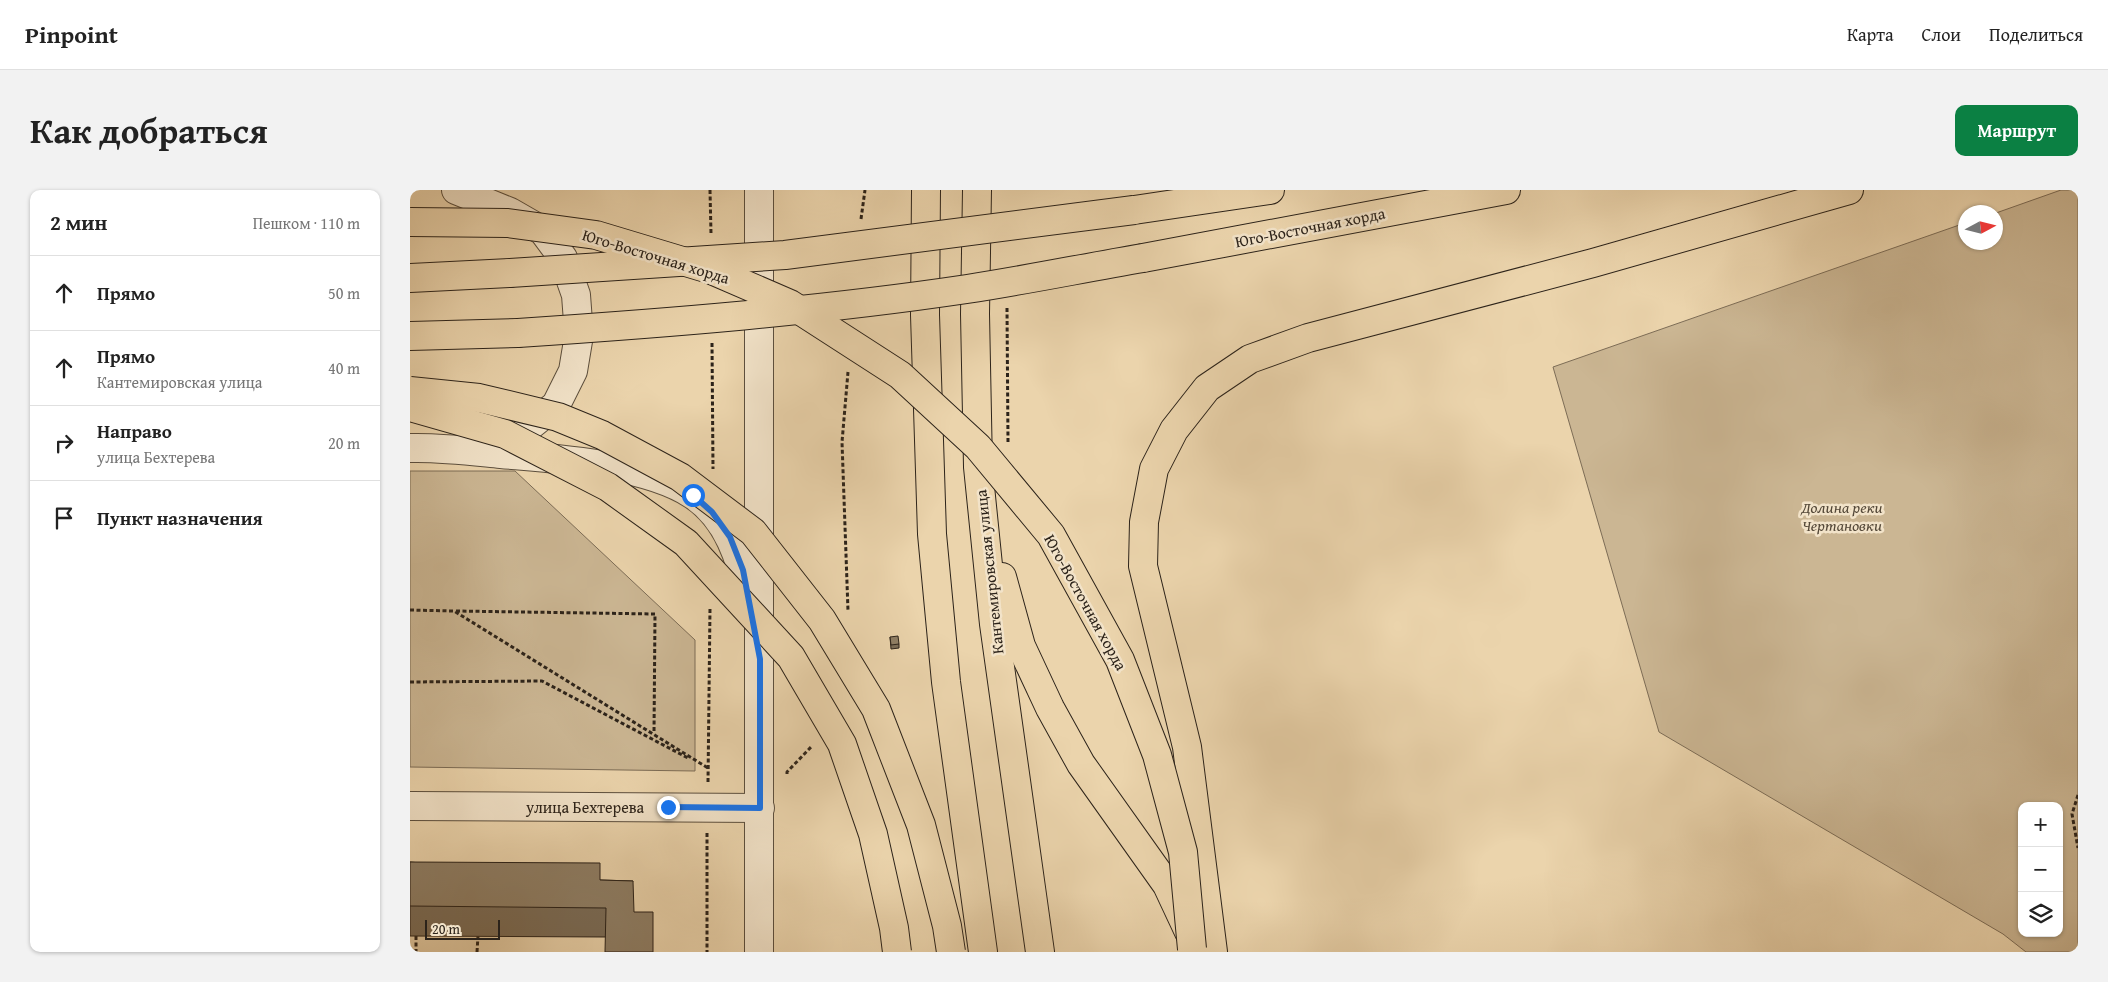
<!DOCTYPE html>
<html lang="ru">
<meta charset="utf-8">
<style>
:root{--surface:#fff;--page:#f2f2f2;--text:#222;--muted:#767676;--line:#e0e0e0;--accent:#0b8043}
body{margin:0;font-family:"Gentium Book Plus",serif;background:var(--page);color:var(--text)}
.controls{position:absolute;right:15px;bottom:15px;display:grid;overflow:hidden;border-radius:10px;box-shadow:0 1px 4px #0004}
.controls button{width:45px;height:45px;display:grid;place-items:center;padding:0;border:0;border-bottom:1px solid var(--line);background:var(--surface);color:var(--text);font:25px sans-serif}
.compass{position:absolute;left:1548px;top:15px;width:45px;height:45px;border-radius:50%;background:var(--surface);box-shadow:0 1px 4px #0004;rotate:83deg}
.scale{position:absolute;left:15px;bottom:12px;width:75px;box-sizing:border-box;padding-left:5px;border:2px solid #2c231a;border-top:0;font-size:14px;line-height:18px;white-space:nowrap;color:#2c231a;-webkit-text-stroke:4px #f2e3c9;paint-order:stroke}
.stop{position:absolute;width:15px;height:15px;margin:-11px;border:4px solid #1a73e8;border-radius:50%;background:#fff}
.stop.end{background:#1a73e8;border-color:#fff;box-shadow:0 1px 5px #0008}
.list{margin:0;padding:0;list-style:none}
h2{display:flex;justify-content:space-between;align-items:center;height:65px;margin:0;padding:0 20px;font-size:21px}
h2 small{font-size:16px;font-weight:400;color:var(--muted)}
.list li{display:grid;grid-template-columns:32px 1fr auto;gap:15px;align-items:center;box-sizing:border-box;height:75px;padding:0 20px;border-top:1px solid var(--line)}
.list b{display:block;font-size:19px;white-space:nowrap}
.list p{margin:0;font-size:16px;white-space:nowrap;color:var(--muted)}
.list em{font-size:16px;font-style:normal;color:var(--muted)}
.icon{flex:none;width:28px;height:28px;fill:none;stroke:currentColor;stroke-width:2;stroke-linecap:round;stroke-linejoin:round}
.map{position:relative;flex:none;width:1668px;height:762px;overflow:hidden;border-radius:10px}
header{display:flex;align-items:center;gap:30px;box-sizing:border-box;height:70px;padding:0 25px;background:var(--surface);border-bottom:1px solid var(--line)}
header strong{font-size:24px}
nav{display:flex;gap:28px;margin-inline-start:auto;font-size:18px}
.intro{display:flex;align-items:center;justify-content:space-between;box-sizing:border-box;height:120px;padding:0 30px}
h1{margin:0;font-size:35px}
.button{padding:12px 22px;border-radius:10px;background:var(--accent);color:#fff;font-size:18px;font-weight:700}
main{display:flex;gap:30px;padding:0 30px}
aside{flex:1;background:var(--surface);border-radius:10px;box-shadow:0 1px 4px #0004}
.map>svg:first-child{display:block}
</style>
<header>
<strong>Pinpoint</strong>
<nav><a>Карта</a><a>Слои</a><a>Поделиться</a></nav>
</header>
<div class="intro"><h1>Как добраться</h1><a class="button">Маршрут</a></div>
<main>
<aside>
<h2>2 мин<small>Пешком · 110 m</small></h2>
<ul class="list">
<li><svg class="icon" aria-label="ahead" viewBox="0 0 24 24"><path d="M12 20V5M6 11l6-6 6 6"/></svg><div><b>Прямо</b></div><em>50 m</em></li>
<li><svg class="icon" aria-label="ahead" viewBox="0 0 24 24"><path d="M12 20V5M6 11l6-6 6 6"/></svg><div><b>Прямо</b><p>Кантемировская улица</p></div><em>40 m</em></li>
<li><svg class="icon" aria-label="right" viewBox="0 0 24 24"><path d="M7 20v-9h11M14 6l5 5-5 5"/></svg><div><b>Направо</b><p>улица Бехтерева</p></div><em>20 m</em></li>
<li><svg class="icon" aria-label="arrive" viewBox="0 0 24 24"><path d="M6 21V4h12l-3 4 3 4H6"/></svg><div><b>Пункт назначения</b></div></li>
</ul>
</aside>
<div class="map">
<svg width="1668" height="762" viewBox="0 0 1668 762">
<rect width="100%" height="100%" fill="#ebd4ac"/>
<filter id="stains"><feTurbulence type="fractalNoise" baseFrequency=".004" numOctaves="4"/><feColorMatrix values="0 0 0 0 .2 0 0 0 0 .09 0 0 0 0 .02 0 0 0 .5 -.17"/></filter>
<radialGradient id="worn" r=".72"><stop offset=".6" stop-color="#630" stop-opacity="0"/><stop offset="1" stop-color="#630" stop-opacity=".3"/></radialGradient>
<g fill="#cbb693" stroke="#7c6c56" fill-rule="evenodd">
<path d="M 1651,0 L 1668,0 L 1668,762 L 1616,762 L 1593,744 L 1249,542 L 1143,177 L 1555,33 L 1556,52 L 1586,52 L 1586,23 ZM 1612,616 L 1649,616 L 1649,743 L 1612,743 Z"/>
<polygon points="0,281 105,281 285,450 285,581 0,577"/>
</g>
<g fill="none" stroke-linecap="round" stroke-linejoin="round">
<g stroke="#5c4f3e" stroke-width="30">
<g id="minor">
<polyline points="46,0 100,22 133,41 153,68 166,105 169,145 163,181 146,215 121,235 77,251"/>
<path d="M 0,258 C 30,257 61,261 91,264 C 147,269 236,274 283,305 C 318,328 331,370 339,409"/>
<polyline points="0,616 350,618"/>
<polyline points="349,762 349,0"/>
</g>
</g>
<g stroke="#2c231a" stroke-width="30">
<g id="major">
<polyline points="516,0 515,125 522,344 536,492 573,762"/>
<polyline points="567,0 565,124 568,277 584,434 630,762"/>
<polyline points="724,20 860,0"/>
<polyline points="733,68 1096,0"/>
<polyline points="0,88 100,83"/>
<polyline points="0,146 108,143"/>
<polyline points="592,387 611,456 640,518 671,574 757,695 779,742"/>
<polyline points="803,762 777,557 733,376 734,332 744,279 764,240 797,198 840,169 898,148 1183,73 1439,0"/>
</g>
</g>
<g stroke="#2c231a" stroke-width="3" stroke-dasharray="4 2.5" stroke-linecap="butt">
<polyline points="300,0 301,44"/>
<polyline points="451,29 455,0"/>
<polyline points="597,118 598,252"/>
<polyline points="302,153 303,279"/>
<polyline points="438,182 432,252 438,421"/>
<polyline points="0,420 44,421 298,578"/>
<polyline points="46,421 245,424 244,543"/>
<polyline points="0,492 132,491 278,568"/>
<polyline points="377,584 377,582 402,556"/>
<polyline points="298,592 300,418"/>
<polyline points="1668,605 1662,624 1668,658"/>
<polyline points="297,643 297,762"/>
<polyline points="6,746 6,762"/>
<polyline points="67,762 68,746"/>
</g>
<use href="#minor" stroke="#f2e3c9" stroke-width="28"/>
<use href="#major" stroke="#ebd4ac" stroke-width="28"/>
<g stroke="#2c231a" stroke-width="30" stroke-linecap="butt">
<g id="major-bridge">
<polyline points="0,32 98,33 186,45 299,79 380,114 490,185 568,257 641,345 710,470 747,565 773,662 782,759"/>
<polyline points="100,83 375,65 724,20"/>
<path d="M 108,143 C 258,133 409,121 557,99 C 616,90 674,78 733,68"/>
<polyline points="0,201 69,208 148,227 192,245 270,287 343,342 412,430 466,519 511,635 537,736 541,762"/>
<polyline points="0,217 95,244 198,297 276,353 381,467 432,554 463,644 484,738 487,762"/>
</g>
</g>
<use href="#major-bridge" stroke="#ebd4ac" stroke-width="28"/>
</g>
<g fill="#7b6d58" stroke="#2c231a">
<polygon points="480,447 489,454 489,458 481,459"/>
<polygon points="0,672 190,690 223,691 196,747 0,746"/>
</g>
<g fill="#8f7f66" stroke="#2c231a">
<polygon points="488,446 489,454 481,455 480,447"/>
<polygon points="0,672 190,673 190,690 223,691 224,722 243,722 243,762 195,762 196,718 0,716"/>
</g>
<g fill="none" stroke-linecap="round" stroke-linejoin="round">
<polyline stroke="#1a73e8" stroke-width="6" points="258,617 350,618 350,469 333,380 320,347 302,322 283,305"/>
</g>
<g text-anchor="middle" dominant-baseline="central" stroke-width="5" stroke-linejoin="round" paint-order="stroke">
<g font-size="16" fill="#2c231a" stroke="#f2e3c9">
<text transform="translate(900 37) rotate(-11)">Юго-Восточная хорда</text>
<text transform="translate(246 66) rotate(17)">Юго-Восточная хорда</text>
<text transform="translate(579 382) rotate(-96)">Кантемировская улица</text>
<text transform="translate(676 412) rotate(61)">Юго-Восточная хорда</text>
<text x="175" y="617">улица Бехтерева</text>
</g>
<g font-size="16" font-style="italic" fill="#544838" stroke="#f2e3c9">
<text x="1432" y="317">Долина реки<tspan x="1432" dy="18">Чертановки</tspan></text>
</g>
</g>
<rect width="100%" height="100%" filter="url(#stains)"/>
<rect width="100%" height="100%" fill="url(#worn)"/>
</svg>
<div class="controls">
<button>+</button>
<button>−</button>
<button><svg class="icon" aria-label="layers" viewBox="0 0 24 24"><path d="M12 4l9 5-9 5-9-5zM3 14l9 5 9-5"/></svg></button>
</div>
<svg class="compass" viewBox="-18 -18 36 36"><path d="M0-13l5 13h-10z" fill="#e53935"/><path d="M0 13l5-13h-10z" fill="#767676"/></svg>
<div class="scale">20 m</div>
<div class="stop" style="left:283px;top:305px"></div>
<div class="stop end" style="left:258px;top:617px"></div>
</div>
</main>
